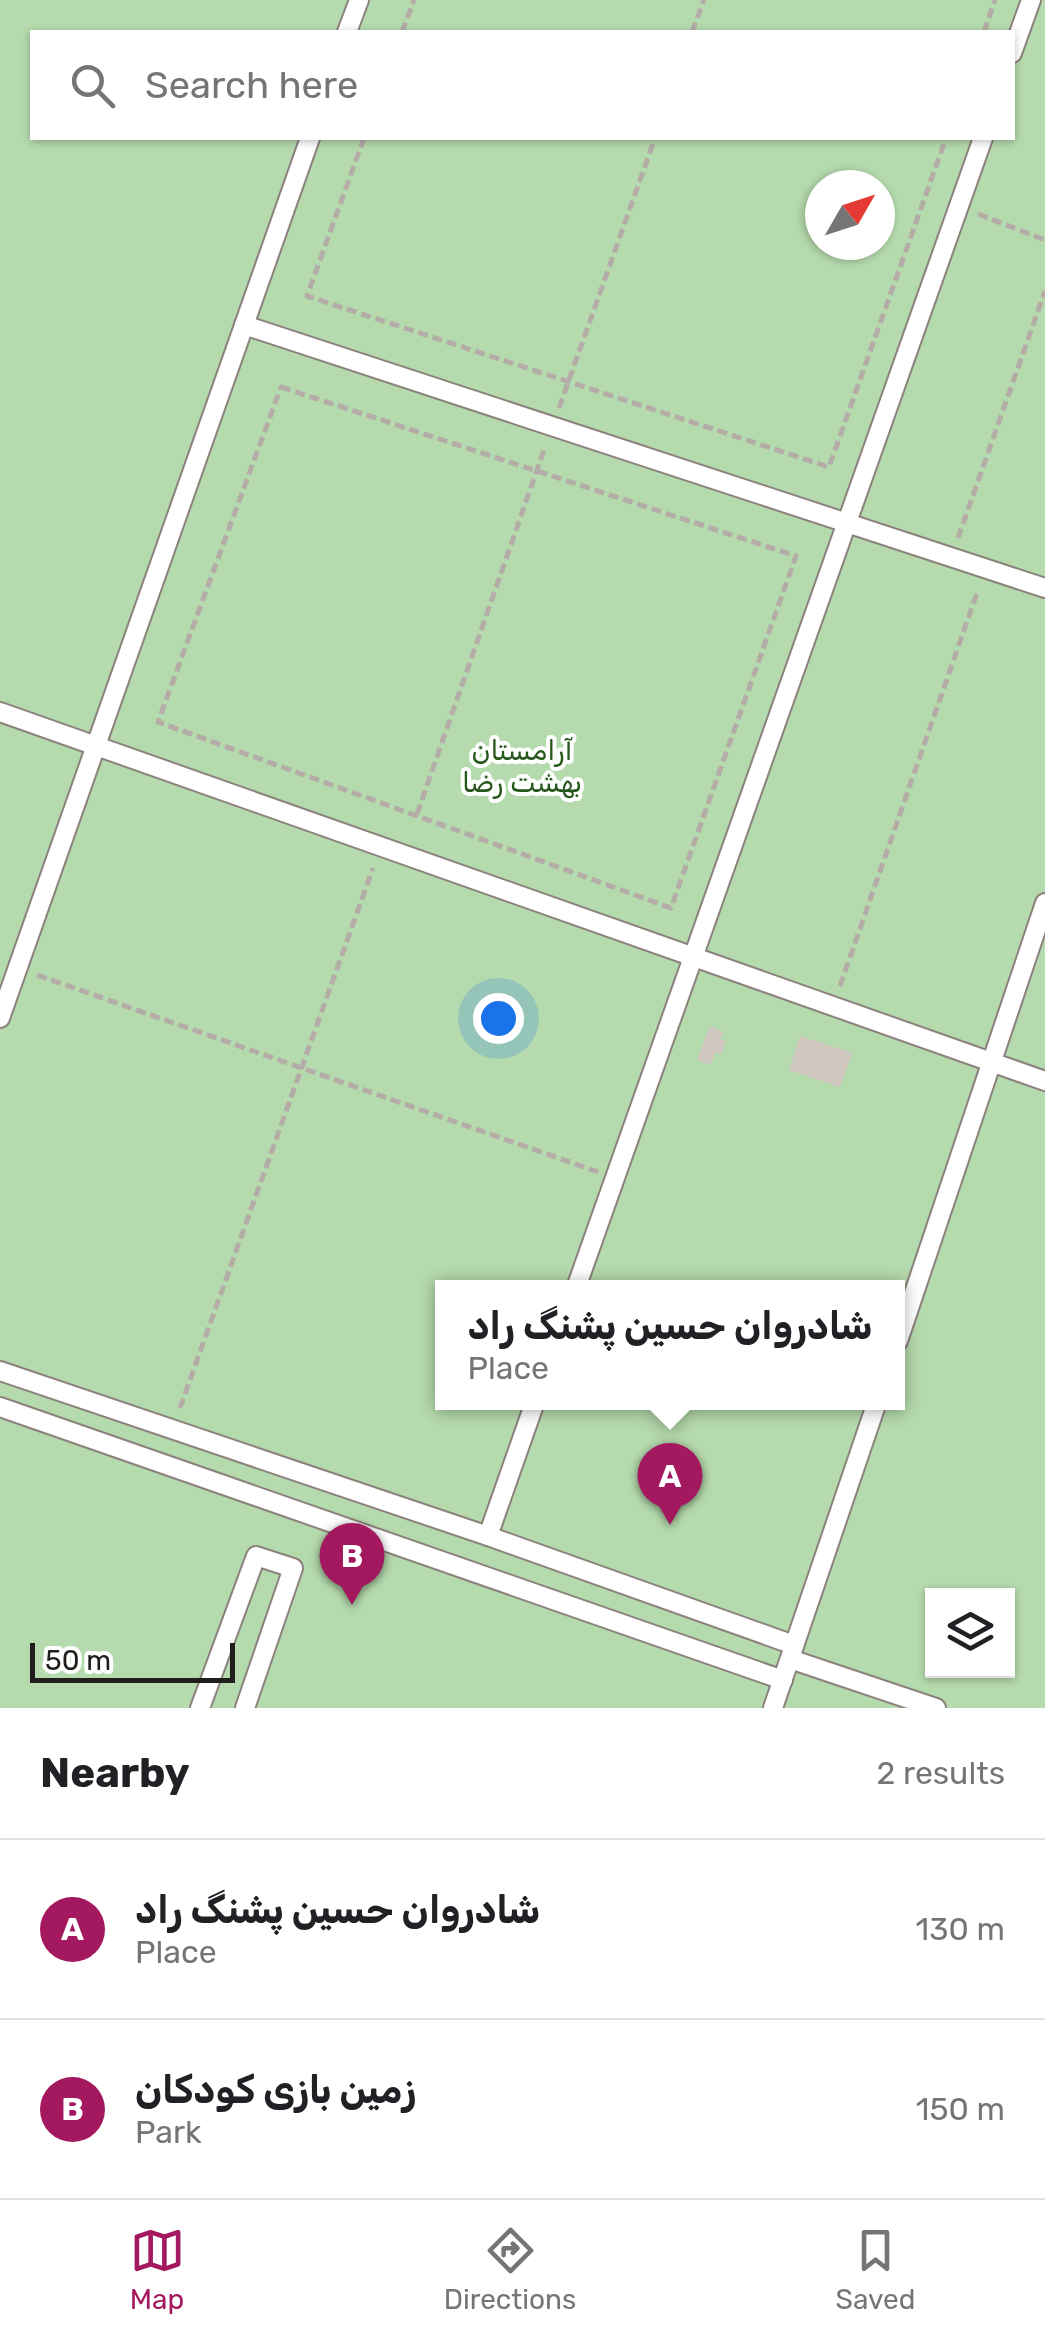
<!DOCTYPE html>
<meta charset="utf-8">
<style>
:root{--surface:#fff;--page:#f2f2f2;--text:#202124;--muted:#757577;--line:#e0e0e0;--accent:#a3185f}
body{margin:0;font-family:Rubik,"Noto Sans Arabic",sans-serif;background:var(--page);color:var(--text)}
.controls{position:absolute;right:30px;bottom:30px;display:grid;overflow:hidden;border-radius:0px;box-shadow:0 2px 8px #0004}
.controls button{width:90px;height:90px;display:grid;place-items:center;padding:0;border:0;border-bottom:2px solid var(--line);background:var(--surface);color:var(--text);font:50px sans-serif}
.compass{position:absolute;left:805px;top:170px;width:90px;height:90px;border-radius:50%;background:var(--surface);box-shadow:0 2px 8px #0004;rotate:51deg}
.scale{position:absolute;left:30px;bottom:25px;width:205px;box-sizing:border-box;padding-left:10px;border:5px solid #201d1a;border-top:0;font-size:28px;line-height:35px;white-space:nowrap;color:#201d1a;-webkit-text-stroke:8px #fff;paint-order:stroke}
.you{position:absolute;left:498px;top:1018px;width:35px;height:35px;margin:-25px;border:8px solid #fff;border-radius:50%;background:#1a73e8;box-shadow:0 0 0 15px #1a73e833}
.badge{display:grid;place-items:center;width:65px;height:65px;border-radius:50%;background:var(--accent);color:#fff;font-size:32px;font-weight:700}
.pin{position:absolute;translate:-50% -82px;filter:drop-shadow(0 2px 5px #0008)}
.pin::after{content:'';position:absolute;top:52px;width:35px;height:30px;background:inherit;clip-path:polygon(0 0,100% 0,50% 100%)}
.popup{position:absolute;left:435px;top:1280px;width:470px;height:130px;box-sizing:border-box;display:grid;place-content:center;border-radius:0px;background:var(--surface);filter:drop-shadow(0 2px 8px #0005);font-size:32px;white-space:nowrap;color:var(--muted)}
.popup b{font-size:38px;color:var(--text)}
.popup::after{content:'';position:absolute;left:50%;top:100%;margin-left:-20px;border:20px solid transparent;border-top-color:var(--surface)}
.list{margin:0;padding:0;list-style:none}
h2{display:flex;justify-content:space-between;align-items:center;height:130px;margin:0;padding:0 40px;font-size:42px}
h2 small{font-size:32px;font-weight:400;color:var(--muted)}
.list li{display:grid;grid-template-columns:65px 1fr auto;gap:30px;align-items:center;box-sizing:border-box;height:180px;padding:0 40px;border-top:2px solid var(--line)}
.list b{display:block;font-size:38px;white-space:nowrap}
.list p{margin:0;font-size:32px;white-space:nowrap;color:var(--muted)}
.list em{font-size:32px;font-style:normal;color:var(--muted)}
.icon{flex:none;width:55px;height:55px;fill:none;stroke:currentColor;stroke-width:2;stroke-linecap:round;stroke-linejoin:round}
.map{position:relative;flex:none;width:1045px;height:1708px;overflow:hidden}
.search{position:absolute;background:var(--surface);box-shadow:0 2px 8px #0004;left:30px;right:30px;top:30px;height:110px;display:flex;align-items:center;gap:25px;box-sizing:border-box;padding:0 35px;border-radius:0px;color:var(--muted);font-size:38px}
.sheet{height:490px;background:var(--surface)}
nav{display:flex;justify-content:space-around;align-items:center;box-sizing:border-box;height:140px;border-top:2px solid var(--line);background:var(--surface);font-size:28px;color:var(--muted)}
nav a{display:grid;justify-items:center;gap:5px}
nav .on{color:var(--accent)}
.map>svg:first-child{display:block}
</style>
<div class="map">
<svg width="1045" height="1708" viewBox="0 0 1045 1708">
<rect width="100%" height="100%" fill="#fbf1ea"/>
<path fill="#b5daad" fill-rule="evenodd" d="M 0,0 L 1045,0 L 1045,1708 L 0,1708 ZM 32,32 L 1012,32 L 1012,138 L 32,138 ZM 820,185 L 880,185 L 880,245 L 820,245 ZM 442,1288 L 898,1288 L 898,1402 L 442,1402 ZM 932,1596 L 1008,1596 L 1008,1670 L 932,1670 Z"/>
<g fill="#d0c6c0">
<polygon points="710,1026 723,1032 720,1039 726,1041 721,1054 715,1052 711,1065 697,1060"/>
<polygon points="800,1036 852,1053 840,1087 789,1070"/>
</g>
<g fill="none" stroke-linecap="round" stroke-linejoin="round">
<g stroke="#8c827d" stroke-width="22">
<g id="lane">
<polyline points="347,32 359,0"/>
<polyline points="1012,53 1031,0"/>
<polyline points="244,325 1045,588"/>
<polyline points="0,712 1045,1081"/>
<polyline points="0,1018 310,138"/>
<polyline points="576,1288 983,138"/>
<polyline points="898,1341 1045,903"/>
<polyline points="0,1371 488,1536 794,1645"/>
<polyline points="0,1407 783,1680"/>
<polyline points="488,1536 535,1402"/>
<polyline points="790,1659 936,1708"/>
<polyline points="200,1708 256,1556 293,1568 245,1708"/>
<polyline points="773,1708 877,1402"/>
</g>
</g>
<g stroke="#b4aca7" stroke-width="5" stroke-dasharray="10 5" stroke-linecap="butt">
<polyline points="402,32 414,0"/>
<polyline points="692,32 704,0"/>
<polyline points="984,32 995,0"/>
<polyline points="364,138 307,296 829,467 946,138"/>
<polyline points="978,214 1045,240"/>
<polygon points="281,387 796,556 671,908 158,722"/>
<polyline points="559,408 655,138"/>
<polyline points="958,538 1045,291"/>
<polyline points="417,814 545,447"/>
<polyline points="37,975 598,1172"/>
<polyline points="840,986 978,590"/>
<polyline points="180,1408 373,868"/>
</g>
<use href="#lane" stroke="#fff" stroke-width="18"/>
</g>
<g text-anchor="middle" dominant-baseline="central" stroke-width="8" stroke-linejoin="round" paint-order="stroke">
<g font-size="28" fill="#26571b" stroke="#fff">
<text x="522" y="750">آرامستان<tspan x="522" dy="32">بهشت رضا</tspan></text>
</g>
</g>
</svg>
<div class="controls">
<button><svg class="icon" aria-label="layers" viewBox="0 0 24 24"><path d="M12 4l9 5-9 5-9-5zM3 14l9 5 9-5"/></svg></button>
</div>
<svg class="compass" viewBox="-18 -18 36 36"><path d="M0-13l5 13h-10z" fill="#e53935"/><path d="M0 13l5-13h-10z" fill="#757577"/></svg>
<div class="scale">50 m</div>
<div class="you"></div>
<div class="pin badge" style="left:670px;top:1525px">A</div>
<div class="popup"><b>شادروان حسین پشنگ راد</b>Place</div>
<div class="pin badge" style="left:352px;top:1605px">B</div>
<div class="search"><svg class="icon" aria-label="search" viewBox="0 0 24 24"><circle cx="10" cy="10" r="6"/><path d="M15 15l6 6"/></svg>Search here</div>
</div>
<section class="sheet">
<h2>Nearby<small>2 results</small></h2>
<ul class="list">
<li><span class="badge">A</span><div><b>شادروان حسین پشنگ راد</b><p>Place</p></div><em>130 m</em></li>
<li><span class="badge">B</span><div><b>زمین بازی کودکان</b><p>Park</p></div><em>150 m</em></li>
</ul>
</section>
<nav>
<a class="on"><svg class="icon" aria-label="map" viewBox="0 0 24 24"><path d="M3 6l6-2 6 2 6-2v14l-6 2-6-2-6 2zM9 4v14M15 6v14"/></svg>Map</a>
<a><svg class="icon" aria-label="directions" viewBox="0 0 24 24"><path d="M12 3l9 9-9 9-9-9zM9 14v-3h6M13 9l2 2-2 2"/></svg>Directions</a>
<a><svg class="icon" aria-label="saved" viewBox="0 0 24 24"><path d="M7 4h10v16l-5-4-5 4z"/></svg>Saved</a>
</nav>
